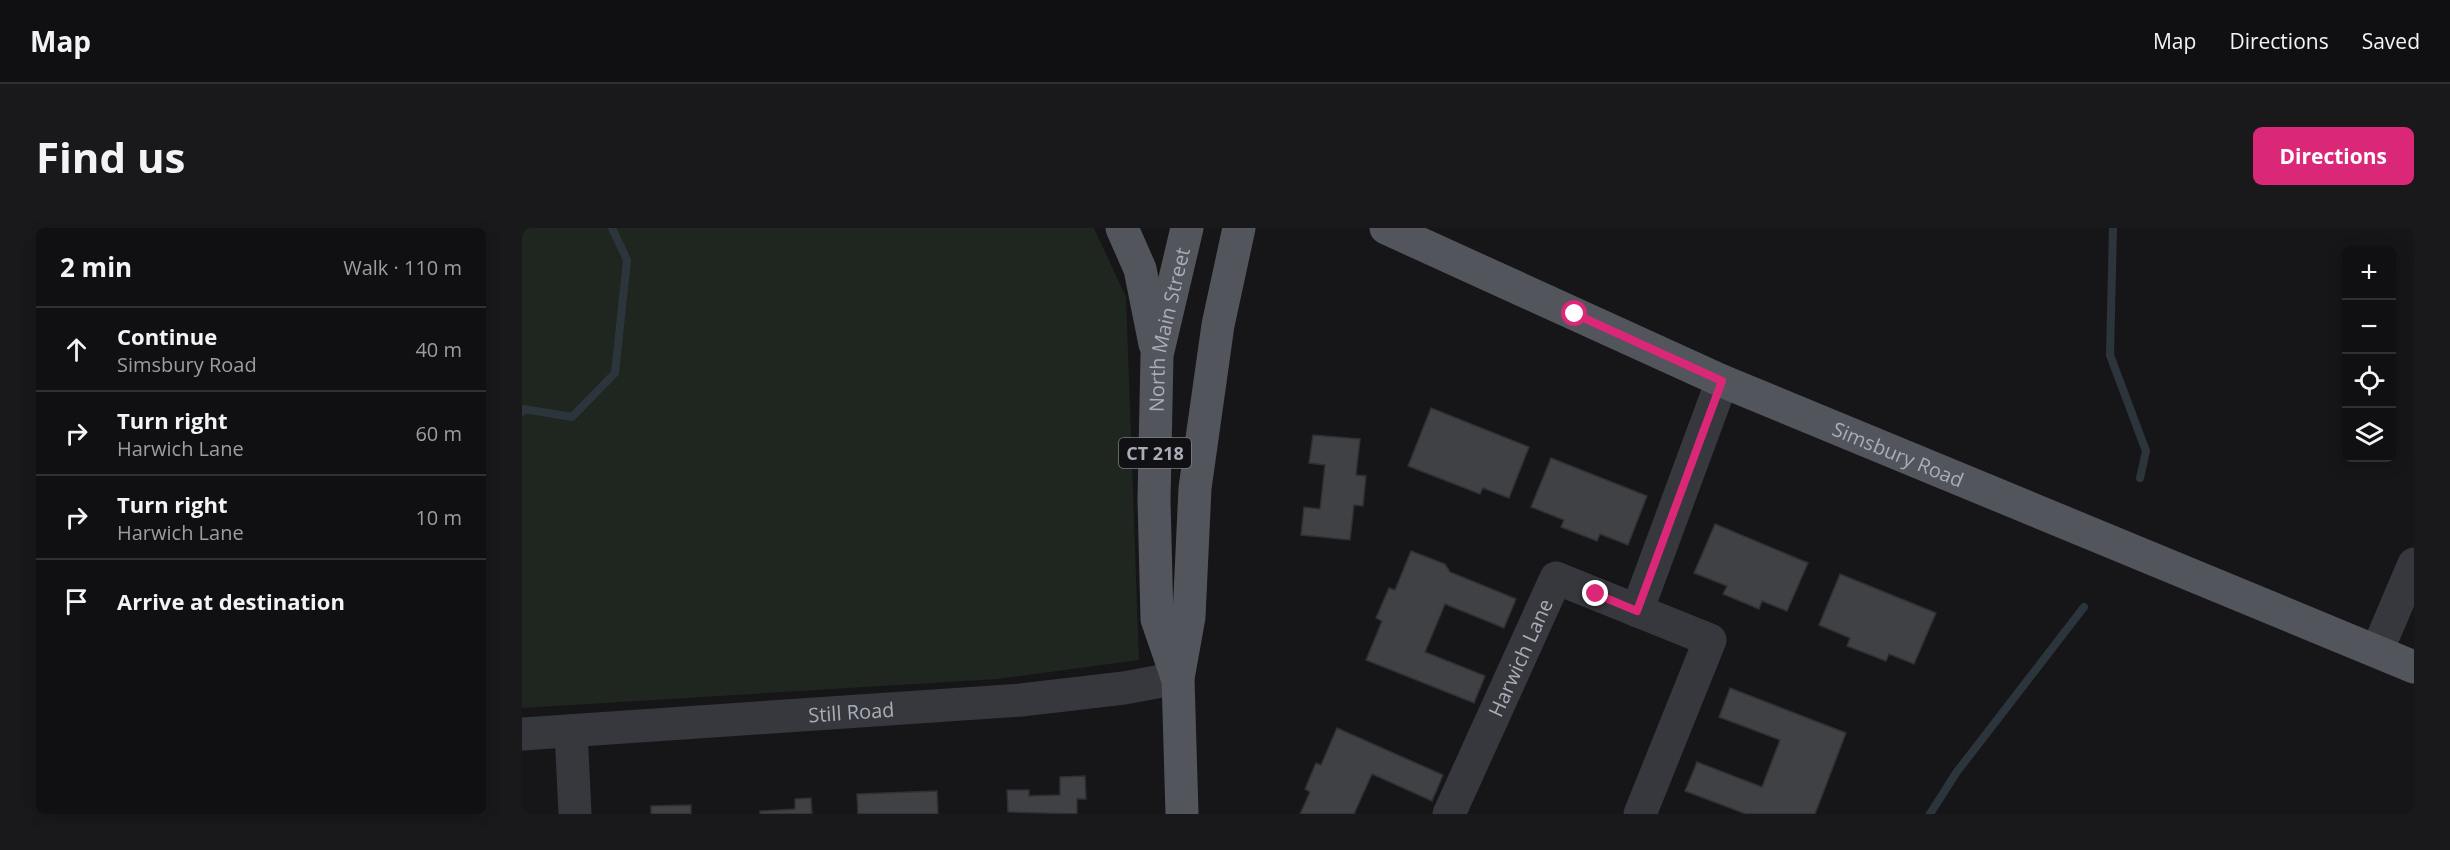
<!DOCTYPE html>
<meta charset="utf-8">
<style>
:root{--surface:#101012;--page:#19191b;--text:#f1f3f6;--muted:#9c9d9f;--line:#303032;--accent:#db2777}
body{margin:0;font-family:"Open Sans",sans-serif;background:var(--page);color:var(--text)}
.controls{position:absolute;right:18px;top:18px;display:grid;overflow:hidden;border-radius:9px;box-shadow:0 3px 15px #0003}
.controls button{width:54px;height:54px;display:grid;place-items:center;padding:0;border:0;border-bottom:2px solid var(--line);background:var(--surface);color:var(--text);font:30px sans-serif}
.stop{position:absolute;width:18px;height:18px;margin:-14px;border:4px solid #db2777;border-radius:50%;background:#fff}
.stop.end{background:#db2777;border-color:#fff;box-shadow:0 2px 6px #0008}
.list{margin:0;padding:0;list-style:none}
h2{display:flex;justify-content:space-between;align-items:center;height:78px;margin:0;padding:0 24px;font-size:26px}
h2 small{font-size:20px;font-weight:400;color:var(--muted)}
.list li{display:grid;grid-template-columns:39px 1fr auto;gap:18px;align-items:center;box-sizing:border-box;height:84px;padding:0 24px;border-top:2px solid var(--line)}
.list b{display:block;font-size:22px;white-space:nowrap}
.list p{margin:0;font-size:20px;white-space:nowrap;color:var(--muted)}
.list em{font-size:20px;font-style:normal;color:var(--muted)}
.icon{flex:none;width:33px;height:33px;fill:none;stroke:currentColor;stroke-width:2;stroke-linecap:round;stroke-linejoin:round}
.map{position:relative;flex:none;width:1892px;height:586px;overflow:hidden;border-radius:9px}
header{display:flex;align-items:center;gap:36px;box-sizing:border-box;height:84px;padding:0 30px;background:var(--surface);border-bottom:2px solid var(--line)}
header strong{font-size:28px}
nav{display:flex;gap:33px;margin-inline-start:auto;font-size:21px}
.intro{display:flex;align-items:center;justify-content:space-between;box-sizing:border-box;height:144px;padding:0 36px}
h1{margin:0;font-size:42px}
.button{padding:15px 27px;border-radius:9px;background:var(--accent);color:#fff;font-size:21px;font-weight:700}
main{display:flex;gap:36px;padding:0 36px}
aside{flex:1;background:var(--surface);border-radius:9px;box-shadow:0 3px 15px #0003}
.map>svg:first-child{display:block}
</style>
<header>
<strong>Map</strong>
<nav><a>Map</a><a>Directions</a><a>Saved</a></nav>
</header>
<div class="intro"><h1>Find us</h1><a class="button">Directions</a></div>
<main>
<aside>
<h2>2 min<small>Walk · 110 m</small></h2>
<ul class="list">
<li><svg class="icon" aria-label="ahead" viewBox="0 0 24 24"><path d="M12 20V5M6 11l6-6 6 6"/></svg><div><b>Continue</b><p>Simsbury Road</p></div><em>40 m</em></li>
<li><svg class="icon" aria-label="right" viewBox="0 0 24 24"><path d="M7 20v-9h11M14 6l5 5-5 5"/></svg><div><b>Turn right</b><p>Harwich Lane</p></div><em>60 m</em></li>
<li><svg class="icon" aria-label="right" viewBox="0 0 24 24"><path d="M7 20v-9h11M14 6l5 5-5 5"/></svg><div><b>Turn right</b><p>Harwich Lane</p></div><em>10 m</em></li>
<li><svg class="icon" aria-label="arrive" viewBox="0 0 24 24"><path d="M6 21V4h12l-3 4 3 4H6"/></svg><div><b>Arrive at destination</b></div></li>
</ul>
</aside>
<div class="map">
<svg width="1892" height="586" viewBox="0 0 1892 586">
<rect width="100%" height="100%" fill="#161618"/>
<polygon fill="#1e261f" points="0,0 572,0 604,69 617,432 475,451 0,480"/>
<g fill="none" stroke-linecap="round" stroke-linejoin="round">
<g stroke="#2c353c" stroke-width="8">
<polyline points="1591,0 1588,127 1624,223 1618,250"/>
<polyline points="0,184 2,181 50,189 93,145 105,32 90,0"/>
<polyline points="1408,586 1434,545 1562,379"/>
</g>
</g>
<g fill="#404145" stroke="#303034" stroke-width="1.5">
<polygon points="909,180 1007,219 987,270 961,260 958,266 886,238"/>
<polygon points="791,207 838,211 834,247 844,248 841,278 832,277 828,312 779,307 782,279 798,281 803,237 787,235"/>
<polygon points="1029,230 1125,268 1106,317 1078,306 1075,313 1039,299 1042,292 1009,279"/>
<polygon points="1193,296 1286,335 1265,383 1240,373 1237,381 1201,366 1205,358 1172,345"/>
<polygon points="889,323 923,336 928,344 994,371 982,400 923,376 903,424 963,448 952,475 844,432 860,393 854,390 867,360 873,362"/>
<polygon points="1318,346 1414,385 1392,436 1367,426 1364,433 1325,418 1328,410 1297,397"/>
<polygon points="1208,460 1324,505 1293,586 1224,586 1163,563 1175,534 1240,559 1258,512 1197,489"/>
<polygon points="815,500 921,547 910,573 850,546 832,586 778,586 788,564 783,561 794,535 799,537"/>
<polygon points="563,548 564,571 555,571 555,586 486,584 485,562 507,562 507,568 538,567 538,549"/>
<polygon points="415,563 416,586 336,586 335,566"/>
<polygon points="289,570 290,586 238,586 238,583 273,581 273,571"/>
<polygon points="169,577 169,586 129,586 129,578"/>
</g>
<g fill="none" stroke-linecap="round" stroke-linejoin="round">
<g stroke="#37383d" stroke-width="33">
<polyline points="1115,383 1200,153"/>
<polyline points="1855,423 1892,336"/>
<polyline points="49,503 53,586"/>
<path id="s1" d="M 0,506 L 499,472 L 602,460 L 656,450"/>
<path id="s2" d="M 927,586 L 1034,350 L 1188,412 L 1118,586"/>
</g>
<g stroke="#53555c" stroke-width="33">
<polyline points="600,0 618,41 633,116"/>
<path id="s3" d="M 864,0 L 1200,153 L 1892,439"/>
<path id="s4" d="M 655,449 L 635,391 L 632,272 L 635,127 L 665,0"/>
<polyline points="660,586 656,450 667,389 673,260 696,97 717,0"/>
</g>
</g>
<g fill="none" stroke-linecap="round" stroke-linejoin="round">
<polyline stroke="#db2777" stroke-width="8" points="1053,86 1200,153 1115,383 1074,366"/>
</g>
<g text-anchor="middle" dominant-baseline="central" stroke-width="5" stroke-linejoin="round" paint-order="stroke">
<rect fill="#111113" stroke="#7b7e86" stroke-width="1.5" x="597" y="210" width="72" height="30" rx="4.5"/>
<g font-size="18" font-weight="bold" fill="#a8adb8">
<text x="633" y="225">CT 218</text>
</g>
<g font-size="20" fill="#a8adb8" stroke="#111113">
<text stroke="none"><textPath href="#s4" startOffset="352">North Main Street</textPath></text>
<text stroke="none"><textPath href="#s3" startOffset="560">Simsbury Road</textPath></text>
<text stroke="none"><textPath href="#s2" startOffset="172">Harwich Lane</textPath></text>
<text stroke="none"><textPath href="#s1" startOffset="330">Still Road</textPath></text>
</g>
</g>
</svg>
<div class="controls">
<button>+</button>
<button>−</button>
<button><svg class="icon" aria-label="locate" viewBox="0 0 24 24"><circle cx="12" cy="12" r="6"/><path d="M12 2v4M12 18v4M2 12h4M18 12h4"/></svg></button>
<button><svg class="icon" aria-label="layers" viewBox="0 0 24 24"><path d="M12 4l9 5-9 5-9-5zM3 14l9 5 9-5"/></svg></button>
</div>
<div class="stop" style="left:1053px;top:86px"></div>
<div class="stop end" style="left:1074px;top:366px"></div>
</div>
</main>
